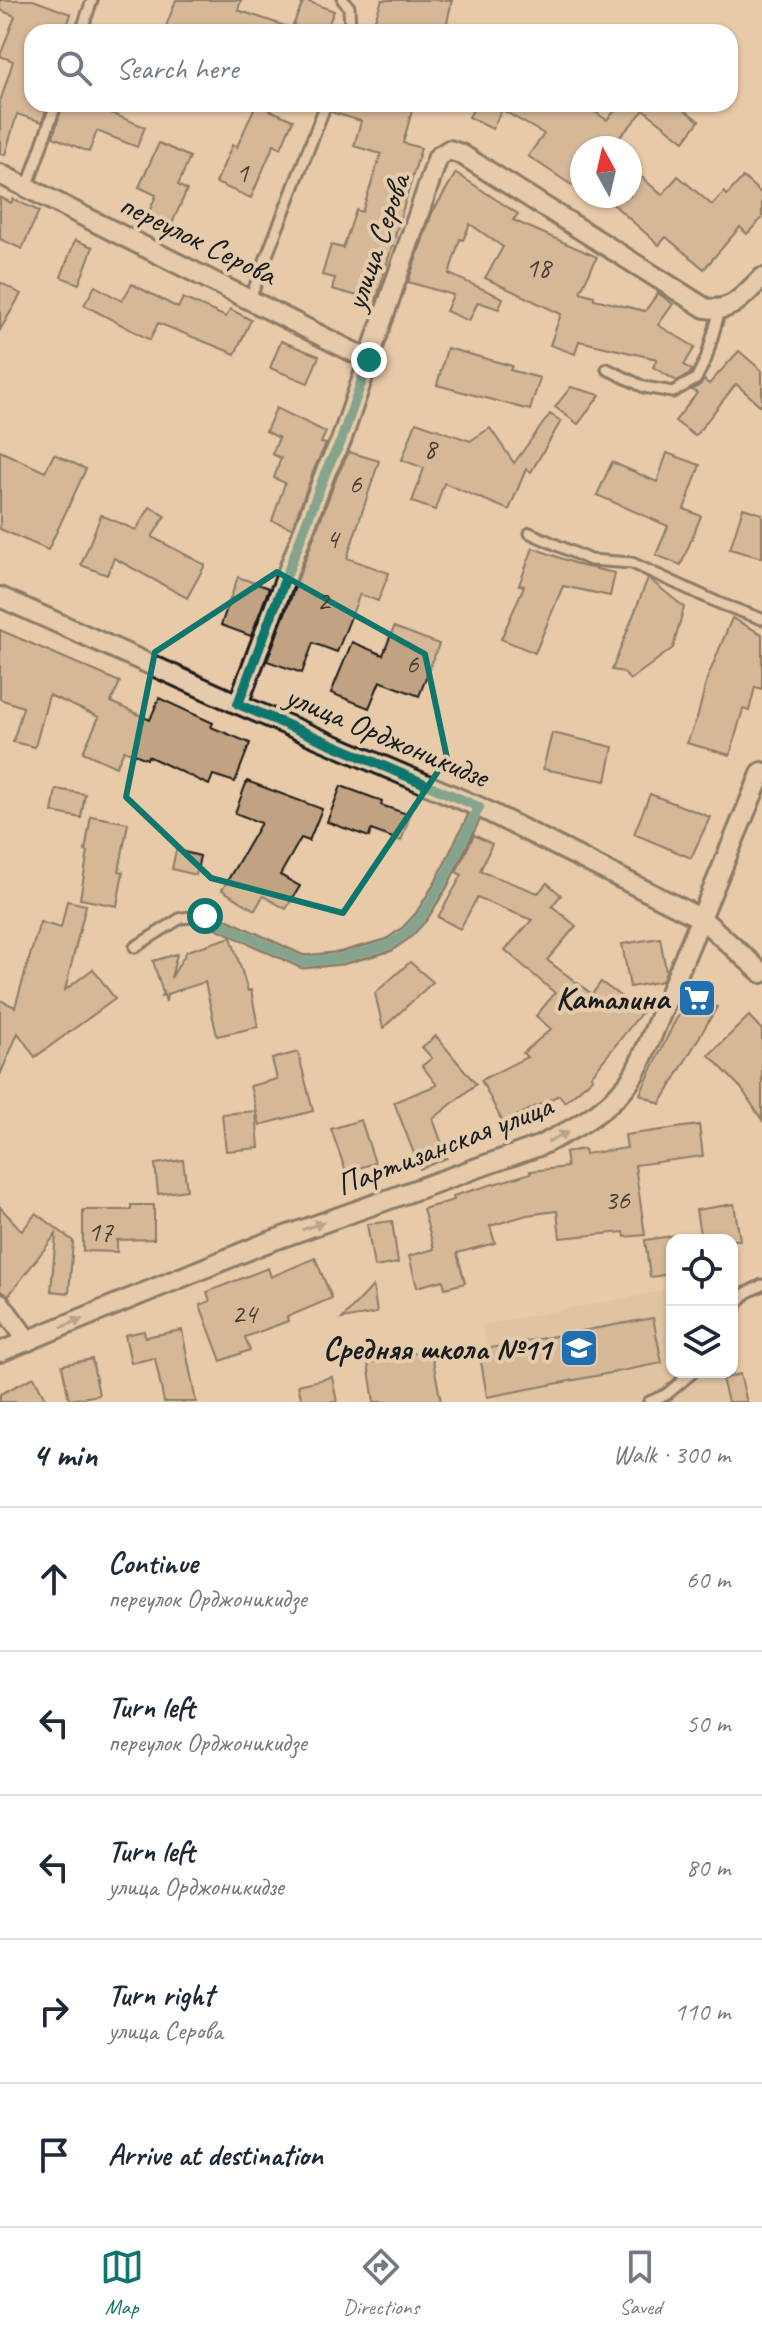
<!DOCTYPE html>
<meta charset="utf-8">
<style>
:root{--surface:#fff;--page:#f2f2f3;--text:#1f2937;--muted:#747a83;--line:#e0e1e3;--accent:#0f766e}
body{margin:0;font-family:Caveat,sans-serif;background:var(--page);color:var(--text)}
.controls{position:absolute;right:24px;bottom:24px;display:grid;overflow:hidden;border-radius:16px;box-shadow:0 2px 6px #0004}
.controls button{width:72px;height:72px;display:grid;place-items:center;padding:0;border:0;border-bottom:2px solid var(--line);background:var(--surface);color:var(--text);font:40px sans-serif}
.compass{position:absolute;left:570px;top:136px;width:72px;height:72px;border-radius:50%;background:var(--surface);box-shadow:0 2px 6px #0004;rotate:352deg}
.stop{position:absolute;width:24px;height:24px;margin:-18px;border:6px solid #0f766e;border-radius:50%;background:#fff}
.stop.end{background:#0f766e;border-color:#fff;box-shadow:0 2px 8px #0008}
.list{margin:0;padding:0;list-style:none}
h2{display:flex;justify-content:space-between;align-items:center;height:104px;margin:0;padding:0 32px;font-size:34px}
h2 small{font-size:26px;font-weight:400;color:var(--muted)}
.list li{display:grid;grid-template-columns:52px 1fr auto;gap:24px;align-items:center;box-sizing:border-box;height:144px;padding:0 32px;border-top:2px solid var(--line)}
.list b{display:block;font-size:30px;white-space:nowrap}
.list p{margin:0;font-size:26px;white-space:nowrap;color:var(--muted)}
.list em{font-size:26px;font-style:normal;color:var(--muted)}
.icon{flex:none;width:44px;height:44px;fill:none;stroke:currentColor;stroke-width:2;stroke-linecap:round;stroke-linejoin:round}
.map{position:relative;flex:none;width:762px;height:1402px;overflow:hidden}
.search{position:absolute;background:var(--surface);box-shadow:0 2px 6px #0004;left:24px;right:24px;top:24px;height:88px;display:flex;align-items:center;gap:20px;box-sizing:border-box;padding:0 28px;border-radius:24px;color:var(--muted);font-size:30px}
.sheet{height:824px;background:var(--surface)}
nav{display:flex;justify-content:space-around;align-items:center;box-sizing:border-box;height:112px;border-top:2px solid var(--line);background:var(--surface);font-size:22px;color:var(--muted)}
nav a{display:grid;justify-items:center;gap:4px}
nav .on{color:var(--accent)}
.map>svg:first-child{display:block}
</style>
<div class="map">
<svg width="762" height="1402" viewBox="0 0 762 1402">
<rect width="100%" height="100%" fill="#e8caa8"/>
<filter id="ink" filterUnits="userSpaceOnUse"><feTurbulence type="fractalNoise" baseFrequency=".0125" numOctaves="2"/><feDisplacementMap in="SourceGraphic" scale="16" xChannelSelector="R" yChannelSelector="G"/><feConvolveMatrix kernelMatrix="1 2 1 2 8 2 1 2 1" color-interpolation-filters="sRGB"/></filter>
<g filter="url(#ink)">
<polygon fill="#d8bb9a" points="672,1289 672,1372 730,1372 736,1402 496,1402 482,1325"/>
<g fill="#c1a383" stroke="#1c1c1c" stroke-width="2">
<polygon points="0,0 33,0 71,14 65,32 32,32 32,104 48,104 42,122 17,114 5,155 0,154 0,102 13,61 0,56 15,16 0,10"/>
<polygon points="176,0 241,0 238,10 294,29 294,32 164,32"/>
<polygon points="304,0 334,11 325,32 309,32 293,25"/>
<polygon points="382,0 452,0 445,32 394,32 373,25"/>
<polygon points="63,104 89,104 145,127 137,147 97,131 89,152 53,137"/>
<polygon points="256,104 293,120 281,148 274,144 251,198 216,183 232,145 237,147"/>
<polygon points="333,104 414,104 403,143 421,148 376,301 332,289 335,278 322,275 331,245 343,248 356,210 362,212 381,154 354,146 361,121 331,112"/>
<polygon points="476,104 583,104 607,120 621,104 677,104 699,121 684,141 644,110 610,148 582,148 582,192 528,156 544,134 502,110 492,129 469,117"/>
<polygon points="159,143 190,157 178,185 187,190 169,230 146,220 156,195 139,187"/>
<polygon points="630,167 662,195 678,176 712,205 724,192 727,195 743,177 762,194 762,218 747,234 740,227 704,269 666,237 659,245 604,196 630,196"/>
<polygon points="456,173 518,214 513,220 597,257 580,292 594,296 594,299 645,311 658,293 673,304 658,325 695,347 684,365 692,370 690,374 677,381 653,367 657,359 579,341 575,354 550,345 561,314 485,278 503,247 470,224 463,240 460,239 449,274 503,298 499,309 478,302 469,321 446,311 453,295 408,282 432,213"/>
<polygon points="0,197 11,203 13,199 39,211 22,249 0,239"/>
<polygon points="75,240 93,247 79,284 61,277"/>
<polygon points="0,282 21,294 0,330"/>
<polygon points="132,284 178,308 183,298 226,317 230,309 251,320 235,354 158,323 150,340 84,305 95,286 122,301"/>
<polygon points="281,341 319,356 308,383 270,368"/>
<polygon points="447,348 512,366 510,370 540,378 530,410 437,385"/>
<polygon points="739,351 762,371 762,407 736,384 695,436 675,421 697,393 692,390 700,385 704,380 709,384"/>
<polygon points="571,387 600,395 578,424 555,407"/>
<polygon points="276,408 326,432 321,443 326,444 315,467 292,528 272,521 285,483 274,478 281,458 272,454 279,438 266,431"/>
<polygon points="550,414 561,421 531,472 526,469 509,510 444,483 435,510 412,502 424,468 402,460 416,422 470,441 490,428 514,463"/>
<polygon points="0,451 45,472 54,454 86,469 48,550 0,529"/>
<polygon points="349,452 379,461 347,558 389,573 378,601 360,594 337,652 313,643 302,673 267,661 337,476"/>
<polygon points="667,453 700,465 684,509 701,516 681,565 656,555 668,526 597,495 612,462 657,482"/>
<polygon points="150,507 165,516 152,537 205,565 187,598 114,558 107,575 81,565 101,515 136,530"/>
<polygon points="743,508 762,514 762,558 730,549"/>
<polygon points="533,548 582,566 615,573 610,596 563,586 535,653 501,639 524,586 519,585"/>
<polygon points="238,577 269,588 251,636 221,625"/>
<polygon points="648,578 684,607 673,648 630,680 623,672 612,670"/>
<polygon points="732,618 762,634 762,689 755,687 749,711 743,709 730,755 687,743 698,715 707,679"/>
<polygon points="394,627 439,644 419,696 380,681 369,708 331,693 352,642 383,655"/>
<polygon points="0,630 120,682 111,702 150,720 159,698 213,723 211,727 250,743 235,782 213,775 209,785 148,756 147,759 124,750 116,767 83,752 99,717 49,695 35,747 13,742 23,707 0,699"/>
<polygon points="552,733 613,747 606,781 543,769"/>
<polygon points="247,781 322,809 309,841 301,838 280,875 300,886 286,909 263,896 255,910 222,890 261,823 235,813"/>
<polygon points="341,786 382,801 381,805 410,815 401,841 371,830 369,837 327,822"/>
<polygon points="56,789 85,794 81,818 52,812"/>
<polygon points="650,794 710,817 691,858 634,834"/>
<polygon points="91,816 128,823 119,871 123,872 117,906 80,899 88,852 85,851"/>
<polygon points="474,835 492,844 480,871 538,893 547,883 561,895 552,906 576,926 547,960 592,994 601,982 642,1012 591,1076 593,1078 565,1102 559,1095 503,1123 481,1080 527,1057 523,1053 551,1029 536,1016 555,993 505,950 532,920 477,898 460,929 438,917 462,875 456,872"/>
<polygon points="176,850 200,856 196,875 172,869"/>
<polygon points="67,901 86,905 65,990 93,969 115,999 35,1057 18,1033 0,1075 0,1000 15,1007 40,922 61,928"/>
<polygon points="231,937 248,991 251,990 258,1027 217,1036 205,982 167,994 166,1002 164,995 161,996 163,993 153,961 177,954 171,978 187,951"/>
<polygon points="660,938 666,971 662,981 630,987 622,944"/>
<polygon points="410,962 433,982 383,1028 375,993"/>
<polygon points="692,991 717,1007 660,1104 640,1094 673,1025"/>
<polygon points="749,1016 762,1030 762,1120 741,1088 709,1055"/>
<polygon points="436,1036 476,1084 433,1119 447,1158 420,1169 394,1102 437,1085 422,1066 432,1058 422,1047"/>
<polygon points="298,1052 313,1111 260,1125 250,1086 277,1079 272,1059"/>
<polygon points="256,1111 259,1148 226,1151 222,1114"/>
<polygon points="361,1120 375,1163 346,1172 331,1129"/>
<polygon points="699,1125 703,1156 635,1165 645,1235 625,1237 624,1232 560,1238 557,1211 527,1215 490,1226 495,1243 457,1253 465,1283 445,1288 443,1280 417,1287 409,1256 434,1249 423,1209 454,1200 453,1196 531,1173 530,1171 567,1167 565,1152 584,1149 585,1154 627,1148 625,1135"/>
<polygon points="183,1160 187,1190 158,1194 155,1164"/>
<polygon points="734,1204 740,1240 701,1240 696,1210"/>
<polygon points="131,1205 154,1205 154,1239 117,1240 117,1252 83,1251 83,1210 131,1210"/>
<polygon points="0,1207 22,1231 36,1213 73,1241 69,1293 51,1291 56,1234 9,1295 0,1291"/>
<polygon points="392,1221 398,1263 374,1267 367,1224"/>
<polygon points="672,1236 672,1274 650,1277 645,1240"/>
<polygon points="315,1258 332,1298 287,1317 288,1321 245,1337 250,1350 221,1361 200,1305 210,1301 207,1292 268,1268 271,1277"/>
<polygon points="373,1286 377,1313 342,1319"/>
<polygon points="653,1318 662,1363 487,1397 479,1350"/>
<polygon points="182,1330 196,1402 164,1402 155,1358 131,1363 125,1335 144,1331 145,1337"/>
<polygon points="431,1350 441,1402 374,1402 368,1363 400,1358 400,1356"/>
<polygon points="92,1359 99,1395 69,1400 62,1365"/>
<polygon points="740,1374 747,1402 728,1402 722,1379"/>
<polygon points="34,1377 47,1402 0,1402 0,1394"/>
<polygon points="332,1377 337,1402 302,1402 298,1385"/>
</g>
<g fill="none" stroke-linecap="round" stroke-linejoin="round">
<g stroke="#1c1c1c" stroke-width="15">
<g id="lane">
<polyline points="343,0 349,7 350,32"/>
<polyline points="81,32 92,0"/>
<polyline points="27,188 56,104"/>
<polyline points="250,299 326,104"/>
<polyline points="607,369 644,387 673,392 696,379 706,359 720,310"/>
<polyline points="530,533 590,560 632,563 721,604 762,619"/>
<polyline points="135,947 181,918 205,916 303,962 342,958 389,945 407,932 421,917 441,885 479,807"/>
<polyline points="732,1310 746,1293 762,1285"/>
<polyline points="649,1402 667,1394 693,1372"/>
</g>
</g>
<g stroke="#1c1c1c" stroke-width="24">
<g id="street">
<polyline points="0,174 369,360"/>
<polyline points="0,597 238,704 479,807 702,919 762,973"/>
<path d="M 238,704 L 326,471 L 341,441 L 438,157 L 449,150 L 461,154 L 705,308 C 733,313 742,296 762,278"/>
<polyline points="0,1303 28,1341"/>
<path d="M 0,1352 L 263,1244 L 539,1146 C 572,1130 603,1114 627,1085 C 637,1073 643,1054 650,1040 L 762,772"/>
</g>
</g>
<use href="#lane" stroke="#e4cbac" stroke-width="9"/>
<use href="#street" stroke="#e4cbac" stroke-width="18"/>
</g>
<defs><path id="oneway-solid" d="M-6-.8H1V-3.2L6.5 0L1 3.2V.8H-6Z" transform="scale(2)"/></defs>
<g fill="#807464">
<use href="#oneway-solid" transform="translate(558 1137) rotate(-25)"/>
<use href="#oneway-solid" transform="translate(313 1226) rotate(-20)"/>
<use href="#oneway-solid" transform="translate(72 1323) rotate(-22)"/>
</g>
</g>
<g fill="none" stroke-linecap="round" stroke-linejoin="round" filter="url(#ink)">
<polyline stroke="#0f766e" stroke-width="10" points="205,916 303,962 342,958 389,945 407,932 421,917 441,885 479,807 238,704 326,471 341,441 369,360"/>
</g>
<path d="M0 0H762V1402H0ZM 277,572 L 425,654 L 447,758 L 343,913 L 211,878 L 126,797 L 155,652 Z" fill="#e8caa8" fill-opacity=".55" fill-rule="evenodd"/>
<path fill="none" stroke="#0f766e" stroke-width="6" stroke-linejoin="round" d="M 277,572 L 425,654 L 447,758 L 343,913 L 211,878 L 126,797 L 155,652 Z"/>
<defs>
<g id="supermarket-square" transform="scale(2)"><rect x="-9" y="-9" width="18" height="18" rx="4" fill="#1f6fb2" stroke="#e4cbac"/><path d="M-6-5.5h2.5l.6 2H6L4.5 2H-2.5L-4.4-4H-6ZM-1.5 3.2a1.3 1.3 0 1 0 .1 0ZM3 3.2a1.3 1.3 0 1 0 .1 0Z" fill="#fff"/></g>
<g id="school-square" transform="scale(2)"><rect x="-9" y="-9" width="18" height="18" rx="4" fill="#1f6fb2" stroke="#e4cbac"/><path d="M0-5L7-2L0 1L-7-2ZM-4 1L0 2.5L4 1V4Q0 6-4 4Z" fill="#fff"/></g>
</defs>
<g fill-rule="evenodd">
<use href="#supermarket-square" x="697" y="998"/>
<use href="#school-square" x="579" y="1348"/>
</g>
<g text-anchor="middle" dominant-baseline="central" stroke-width="8" stroke-linejoin="round" paint-order="stroke">
<g font-size="28" fill="#453e36">
<text x="242" y="172">1</text>
<text x="538" y="267">18</text>
<text x="430" y="448">8</text>
<text x="355" y="483">6</text>
<text x="332" y="538">4</text>
<text x="323" y="600">2</text>
<text x="412" y="663">6</text>
<text x="617" y="1199">36</text>
<text x="100" y="1231">17</text>
<text x="244" y="1313">24</text>
</g>
<g font-size="32" fill="#1c1c1c" stroke="#e4cbac">
<text transform="translate(198 239) rotate(26)">переулок Серова</text>
<text transform="translate(377 242) rotate(-71)">улица Серова</text>
<text transform="translate(387 736) rotate(23)">улица Орджоникидзе</text>
<text transform="translate(444 1145) rotate(-21)">Партизанская улица</text>
</g>
<g font-size="32" font-weight="bold" fill="#1c1c1c" stroke="#e4cbac" text-anchor="end">
<text x="669" y="998">Каталина</text>
<text x="551" y="1348">Средняя школа №11</text>
</g>
</g>
</svg>
<div class="controls">
<button><svg class="icon" aria-label="locate" viewBox="0 0 24 24"><circle cx="12" cy="12" r="6"/><path d="M12 2v4M12 18v4M2 12h4M18 12h4"/></svg></button>
<button><svg class="icon" aria-label="layers" viewBox="0 0 24 24"><path d="M12 4l9 5-9 5-9-5zM3 14l9 5 9-5"/></svg></button>
</div>
<svg class="compass" viewBox="-18 -18 36 36"><path d="M0-13l5 13h-10z" fill="#e53935"/><path d="M0 13l5-13h-10z" fill="#747a83"/></svg>
<div class="stop" style="left:205px;top:916px"></div>
<div class="stop end" style="left:369px;top:360px"></div>
<div class="search"><svg class="icon" aria-label="search" viewBox="0 0 24 24"><circle cx="10" cy="10" r="6"/><path d="M15 15l6 6"/></svg>Search here</div>
</div>
<section class="sheet">
<h2>4 min<small>Walk · 300 m</small></h2>
<ul class="list">
<li><svg class="icon" aria-label="ahead" viewBox="0 0 24 24"><path d="M12 20V5M6 11l6-6 6 6"/></svg><div><b>Continue</b><p>переулок Орджоникидзе</p></div><em>60 m</em></li>
<li><svg class="icon" aria-label="left" viewBox="0 0 24 24"><path d="M17 20v-9H6M10 6l-5 5 5 5"/></svg><div><b>Turn left</b><p>переулок Орджоникидзе</p></div><em>50 m</em></li>
<li><svg class="icon" aria-label="left" viewBox="0 0 24 24"><path d="M17 20v-9H6M10 6l-5 5 5 5"/></svg><div><b>Turn left</b><p>улица Орджоникидзе</p></div><em>80 m</em></li>
<li><svg class="icon" aria-label="right" viewBox="0 0 24 24"><path d="M7 20v-9h11M14 6l5 5-5 5"/></svg><div><b>Turn right</b><p>улица Серова</p></div><em>110 m</em></li>
<li><svg class="icon" aria-label="arrive" viewBox="0 0 24 24"><path d="M6 21V4h12l-3 4 3 4H6"/></svg><div><b>Arrive at destination</b></div></li>
</ul>
</section>
<nav>
<a class="on"><svg class="icon" aria-label="map" viewBox="0 0 24 24"><path d="M3 6l6-2 6 2 6-2v14l-6 2-6-2-6 2zM9 4v14M15 6v14"/></svg>Map</a>
<a><svg class="icon" aria-label="directions" viewBox="0 0 24 24"><path d="M12 3l9 9-9 9-9-9zM9 14v-3h6M13 9l2 2-2 2"/></svg>Directions</a>
<a><svg class="icon" aria-label="saved" viewBox="0 0 24 24"><path d="M7 4h10v16l-5-4-5 4z"/></svg>Saved</a>
</nav>
